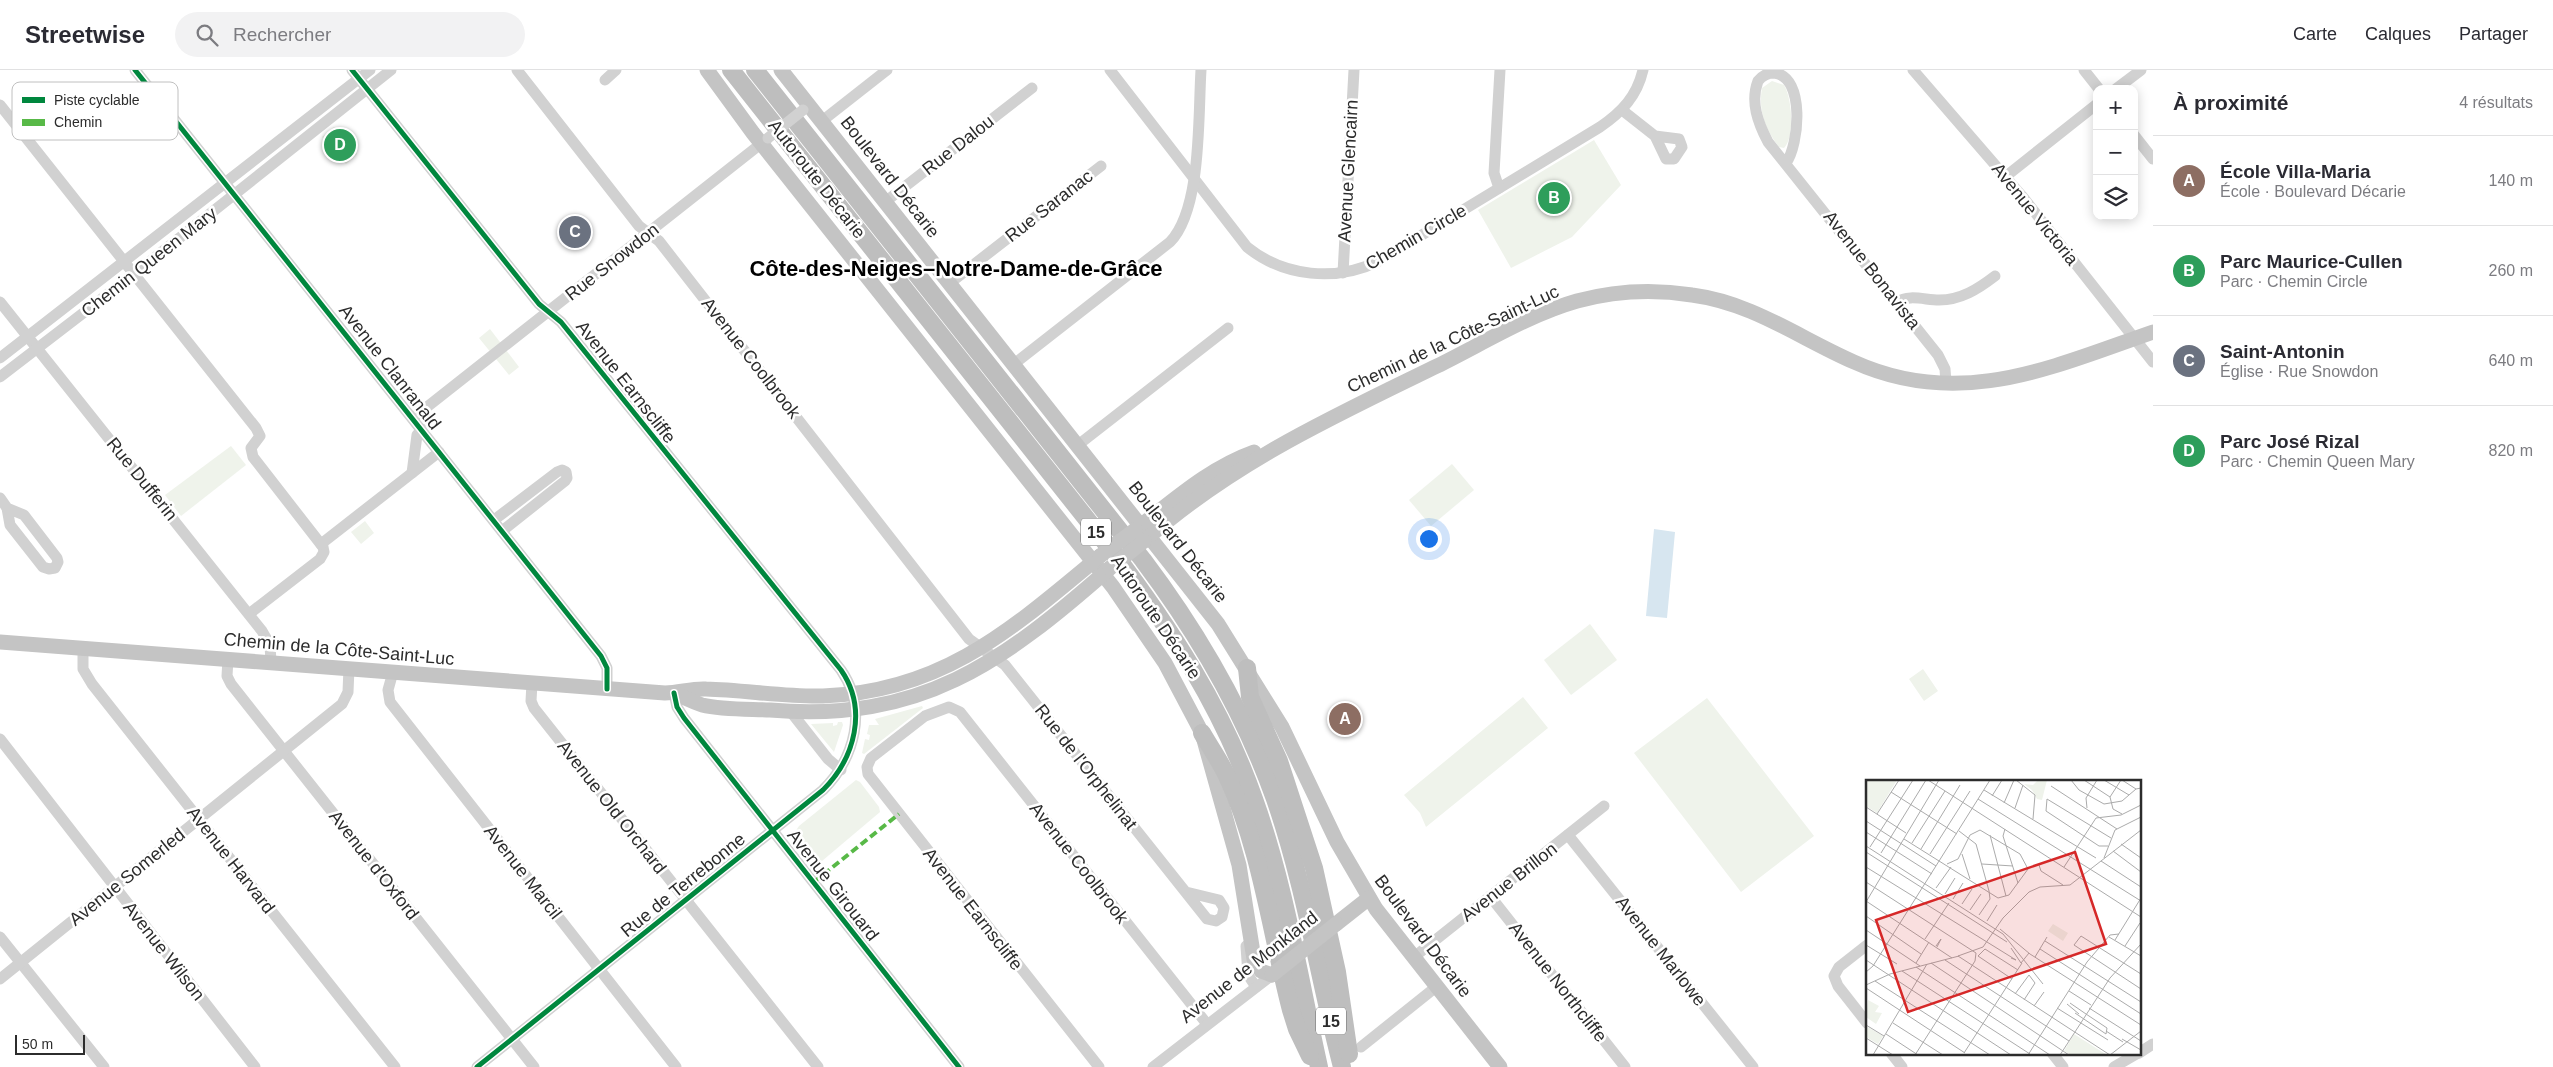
<!DOCTYPE html>
<html lang="fr">
<meta charset="utf-8">
<style>
:root{--surface:#fff;--page:#f2f2f3;--text:#2b2b33;--muted:#7c7c81;--line:#e1e1e2;--accent:#d93025}
body{margin:0;font-family:Helvetica,sans-serif;background:var(--page);color:var(--text)}
.controls{position:absolute;right:15px;top:15px;display:grid;overflow:hidden;border-radius:10px;box-shadow:0 2px 12px #0003}
.controls button{width:45px;height:45px;display:grid;place-items:center;padding:0;border:0;border-bottom:1px solid var(--line);background:var(--surface);color:var(--text);font:25px sans-serif}
.scale{position:absolute;left:15px;bottom:12px;width:70px;box-sizing:border-box;padding-left:5px;border:2px solid #2c2c2c;border-top:0;font-size:14px;line-height:18px;white-space:nowrap;color:#2c2c2c;-webkit-text-stroke:4px #fff;paint-order:stroke}
.you{position:absolute;left:1428px;top:468px;width:18px;height:18px;margin:-12px;border:4px solid #fff;border-radius:50%;background:#1a73e8;box-shadow:0 0 0 8px #1a73e833}
.badge{display:grid;place-items:center;width:32px;height:32px;border-radius:50%;background:var(--accent);color:#fff;font-size:16px;font-weight:700}
.pin{position:absolute;translate:-50% -50%;border:2px solid #fff;box-shadow:0 1px 5px #0006}
.list{margin:0;padding:0;list-style:none}
h2{display:flex;justify-content:space-between;align-items:center;height:65px;margin:0;padding:0 20px;font-size:21px}
h2 small{font-size:16px;font-weight:400;color:var(--muted)}
.list li{display:grid;grid-template-columns:32px 1fr auto;gap:15px;align-items:center;box-sizing:border-box;height:90px;padding:0 20px;border-top:1px solid var(--line)}
.list b{display:block;font-size:19px;white-space:nowrap}
.list p{margin:0;font-size:16px;white-space:nowrap;color:var(--muted)}
.list em{font-size:16px;font-style:normal;color:var(--muted)}
.icon{flex:none;width:28px;height:28px;fill:none;stroke:currentColor;stroke-width:2;stroke-linecap:round;stroke-linejoin:round}
.map{position:relative;flex:none;width:2153px;height:997px;overflow:hidden}
header{display:flex;align-items:center;gap:30px;box-sizing:border-box;height:70px;padding:0 25px;background:var(--surface);border-bottom:1px solid var(--line)}
header strong{font-size:24px}
nav{display:flex;gap:28px;margin-inline-start:auto;font-size:18px}
.search{width:350px;height:45px;background:var(--page);display:flex;align-items:center;gap:12px;box-sizing:border-box;padding:0 18px;border-radius:28px;color:var(--muted);font-size:19px}
main{display:flex}
aside{flex:1;background:var(--surface)}
.map>svg:first-child{display:block}
</style>
<header>
<strong>Streetwise</strong>
<div class="search"><svg class="icon" aria-label="search" viewBox="0 0 24 24"><circle cx="10" cy="10" r="6"/><path d="M15 15l6 6"/></svg>Rechercher</div>
<nav><a>Carte</a><a>Calques</a><a>Partager</a></nav>
</header>
<main>
<div class="map">
<svg width="2153" height="997" viewBox="0 0 2153 997">
<rect width="100%" height="100%" fill="#fff"/>
<g fill="#eff3eb">
<path d="M 1772,11 L 1784,15 C 1792,28 1795,67 1784,78 L 1779,77 C 1765,60 1758,39 1762,18 Z"/>
<polygon points="334,57 357,84 346,94 322,67"/>
<polygon points="1594,70 1621,115 1572,167 1511,198 1478,140"/>
<polygon points="490,259 519,297 509,305 479,268"/>
<polygon points="231,376 246,395 181,446 165,425"/>
<polygon points="1452,394 1474,420 1431,456 1409,430"/>
<polygon points="365,451 374,463 361,474 351,462"/>
<polygon points="1590,554 1617,590 1571,625 1544,590"/>
<polygon points="1923,599 1938,621 1924,631 1909,609"/>
<polygon points="1523,627 1548,658 1426,757 1420,743 1404,725"/>
<polygon points="1707,628 1814,766 1741,822 1634,683"/>
<polygon points="922,636 923,638 864,684 862,683 865,669 869,670 870,665 867,664 869,655 879,655 875,649"/>
<polygon points="838,652 842,652 843,655 834,682 811,654 833,653 833,656 837,655"/>
<path d="M 856,710 L 860,712 L 879,737 L 880,742 L 822,791 L 816,792 L 805,781 L 809,778 L 805,772 L 801,775 C 796,768 793,764 799,756 Z"/>
</g>
<polygon fill="#d7e6f0" points="1654,459 1675,462 1667,548 1646,546"/>
<g fill="none" stroke-linecap="round" stroke-linejoin="round">
<g stroke="#d1d1d1" stroke-width="11">
<polyline points="135,0 601,586 607,598 607,619"/>
<path d="M 352,0 L 539,234 L 561,252 L 841,600 C 868,639 855,688 823,720 L 477,997"/>
<polyline points="517,0 639,156 659,171 969,569 1005,595 1207,849 1216,851 1222,847 1224,838 1219,830 1186,822"/>
<path d="M 1110,0 L 1247,177 C 1284,207 1336,212 1379,191 L 1600,57 C 1622,42 1637,26 1643,0"/>
<polyline points="1913,0 2022,126 2153,292"/>
<polyline points="2084,0 2099,19"/>
<polyline points="605,10 616,0"/>
<polyline points="2116,19 2141,0"/>
<polyline points="0,35 256,358 260,366 251,378 253,387 323,477 324,482 320,489 249,544"/>
<polyline points="1622,40 1655,66 1666,89 1674,89 1682,77 1679,69 1655,66"/>
<polyline points="822,51 887,0"/>
<polyline points="2134,65 2153,89"/>
<path d="M 1786,93 C 1799,76 1806,6 1774,3 C 1767,3 1762,6 1758,11 C 1750,32 1758,53 1768,72 L 1938,285 L 1945,299 L 1946,313"/>
<polyline points="2005,107 2097,34"/>
<polyline points="1499,118 1494,103 1500,0"/>
<polyline points="885,132 1032,18"/>
<polyline points="1343,203 1354,0"/>
<polyline points="950,213 1101,96"/>
<polyline points="0,232 262,561 270,575 271,592"/>
<path d="M 1897,232 C 1909,224 1925,230 1939,230 C 1961,230 1978,219 1995,206"/>
<polyline points="0,288 370,0"/>
<path d="M 1014,294 L 1170,172 C 1202,139 1198,46 1201,0"/>
<polyline points="0,307 134,204 391,0"/>
<polyline points="413,348 767,69"/>
<polyline points="1078,375 1228,258"/>
<polyline points="412,403 417,365 422,359"/>
<polyline points="0,428 7,438 24,445 57,488 58,492 55,498 49,499 43,497 10,455 7,438"/>
<polyline points="494,450 557,402 562,400 566,402 567,408 565,411 502,461"/>
<polyline points="321,474 439,382"/>
<polyline points="83,578 83,599 92,614 395,997"/>
<polyline points="228,589 227,606 231,614 534,997"/>
<polyline points="393,602 388,620 390,632 676,997"/>
<polyline points="532,613 531,631 534,638 818,997"/>
<polyline points="674,623 677,637 684,648 959,997"/>
<polyline points="791,642 828,689 841,700"/>
<polyline points="0,669 255,997"/>
<polyline points="1568,765 1753,997"/>
<polyline points="1490,826 1625,997"/>
<polyline points="0,867 104,997"/>
<polyline points="1867,875 1839,897 1834,906 1838,916 1867,953"/>
<polyline points="1246,876 1248,905 1256,917"/>
<polyline points="1414,887 1604,736"/>
<polyline points="0,909 342,634 348,622 349,598"/>
<polyline points="1361,977 1436,917"/>
<polyline points="1891,983 1902,997"/>
<polyline points="2052,983 2063,997"/>
<polyline points="2139,983 2153,974"/>
<polyline points="1099,997 868,704 867,697 871,688 925,646 949,637 960,642 1207,954"/>
<polyline points="1153,997 1272,905"/>
<polyline points="2114,997 2138,983"/>
</g>
<g stroke="#c4c4c4" stroke-width="15">
<polyline points="707,0 753,63 1113,517 1165,593 1202,663 1239,795 1254,889 1261,901 1272,905"/>
<polyline points="781,0 1218,554 1282,657 1337,772 1376,839 1500,997"/>
<path d="M 1135,460 C 1173,431 1209,398 1254,382"/>
<path d="M 1144,471 C 1232,393 1332,347 1437,296 C 1482,274 1528,245 1577,231 C 1614,221 1654,219 1692,225 C 1753,233 1799,268 1854,292 C 1960,340 2052,297 2153,262"/>
<path d="M 0,572 L 665,623 C 679,623 692,618 706,619 C 745,620 784,627 823,626 C 943,622 1013,558 1100,486"/>
<path d="M 674,623 C 683,627 693,632 702,635 C 723,640 748,639 770,640 C 920,653 1002,593 1110,498"/>
<polyline points="1336,854 1369,828"/>
</g>
<g stroke="#bebebe" stroke-width="18">
<path d="M 731,0 L 1112,481 C 1170,558 1222,637 1254,729 C 1285,815 1299,908 1319,997"/>
<path d="M 755,0 L 1143,490 C 1198,563 1244,642 1275,729 C 1305,816 1319,908 1342,997"/>
<polyline points="1247,598 1250,627 1279,691 1314,798 1337,902 1349,984"/>
<path d="M 1202,663 C 1210,677 1220,691 1227,706 C 1261,779 1271,863 1291,940 L 1297,959 L 1310,986"/>
</g>
<polyline stroke="#d1d1d1" stroke-width="11" points="768,68 803,40"/>
<g stroke="#c4c4c4" stroke-width="15">
<polyline points="1100,486 1135,460"/>
<polyline points="1110,498 1144,471"/>
<polyline points="1272,905 1336,854"/>
</g>
<polyline stroke="#58b947" stroke-width="4" stroke-dasharray="8 4" stroke-linecap="butt" points="814,812 899,744"/>
<g stroke="#fff" stroke-width="8">
<g id="cycleway">
<polyline points="135,0 601,586 607,598 607,619"/>
<path d="M 352,0 L 539,234 L 561,252 L 841,600 C 868,639 855,688 823,720 L 477,997"/>
<polyline points="674,623 677,637 684,648 959,997"/>
</g>
</g>
<use href="#cycleway" stroke="#00873e" stroke-width="5"/>
</g>
<g text-anchor="middle" dominant-baseline="central" stroke-width="5" stroke-linejoin="round" paint-order="stroke">
<g fill="#fff" stroke="#6b6b6b" stroke-width="1">
<rect x="1081" y="448.5" width="30" height="27" rx="4"/>
<rect x="1316" y="937.5" width="30" height="27" rx="4"/>
</g>
<g font-size="16" font-weight="bold" fill="#2c2c2c">
<text x="1096" y="462">15</text>
<text x="1331" y="951">15</text>
</g>
<g font-size="18" fill="#2c2c2c" stroke="#fff">
<text transform="translate(958 75) rotate(-38)">Rue Dalou</text>
<text transform="translate(1348 101) rotate(-87)">Avenue Glencairn</text>
<text transform="translate(890 107) rotate(52)">Boulevard Décarie</text>
<text transform="translate(817 109) rotate(52)">Autoroute Décarie</text>
<text transform="translate(1049 136) rotate(-38)">Rue Saranac</text>
<text transform="translate(2035 144) rotate(51)">Avenue Victoria</text>
<text transform="translate(1416 167) rotate(-30)">Chemin Circle</text>
<text transform="translate(149 192) rotate(-38)">Chemin Queen Mary</text>
<text transform="translate(612 192) rotate(-38)">Rue Snowdon</text>
<text transform="translate(1872 200) rotate(52)">Avenue Bonavista</text>
<text transform="translate(1453 269) rotate(-25)">Chemin de la Côte-Saint-Luc</text>
<text transform="translate(751 288) rotate(52)">Avenue Coolbrook</text>
<text transform="translate(390 297) rotate(52)">Avenue Clanranald</text>
<text transform="translate(626 312) rotate(52)">Avenue Earnscliffe</text>
<text transform="translate(142 409) rotate(51)">Rue Dufferin</text>
<text transform="translate(1178 472) rotate(52)">Boulevard Décarie</text>
<text transform="translate(1156 547) rotate(56)">Autoroute Décarie</text>
<text transform="translate(339 579) rotate(5)">Chemin de la Côte-Saint-Luc</text>
<text transform="translate(1086 697) rotate(52)">Rue de l'Orphelinat</text>
<text transform="translate(612 737) rotate(52)">Avenue Old Orchard</text>
<text transform="translate(231 790) rotate(52)">Avenue Harvard</text>
<text transform="translate(1079 793) rotate(52)">Avenue Coolbrook</text>
<text transform="translate(374 795) rotate(52)">Avenue d'Oxford</text>
<text transform="translate(523 802) rotate(52)">Avenue Marcil</text>
<text transform="translate(127 807) rotate(-39)">Avenue Somerled</text>
<text transform="translate(1509 812) rotate(-38)">Avenue Brillon</text>
<text transform="translate(683 815) rotate(-39)">Rue de Terrebonne</text>
<text transform="translate(833 815) rotate(52)">Avenue Girouard</text>
<text transform="translate(973 839) rotate(52)">Avenue Earnscliffe</text>
<text transform="translate(1423 866) rotate(53)">Boulevard Décarie</text>
<text transform="translate(164 881) rotate(52)">Avenue Wilson</text>
<text transform="translate(1661 881) rotate(52)">Avenue Marlowe</text>
<text transform="translate(1249 897) rotate(-38)">Avenue de Monkland</text>
<text transform="translate(1558 912) rotate(52)">Avenue Northcliffe</text>
</g>
<g font-size="22" font-weight="bold" fill="#000" stroke="#fff">
<text x="956" y="198">Côte-des-Neiges–Notre-Dame-de-Grâce</text>
</g>
</g>
<g transform="translate(1866 710)">
<rect width="275" height="275" fill="#fff"/>
<path d="M 0,0 L 31,0 L 11,33 L 0,26 ZM 172,0 L 181,0 L 176,20 L 171,19 L 166,10 L 158,4 L 167,5 ZM 187,144 L 202,153 L 197,161 L 182,151 ZM 2,220 L 13,226 L 9,232 L 16,233 L 10,244 L 0,237 ZM 0,246 L 17,256 L 12,264 L 0,257 ZM 208,254 L 241,275 L 205,275 L 198,271 Z" fill="#eff3eb"/>
<path fill="none" stroke="#ababab" stroke-width="1" d="M 62,0 L 275,137M 150,0 L 169,15 L 167,39M 205,0 L 213,10 L 238,24 L 256,21 L 270,9M 218,0 L 244,17M 238,0 L 263,15M 256,0 L 270,9 L 275,8M 185,6 L 251,49M 118,10 L 230,78M 25,12 L 91,54M 126,16 L 136,0M 244,17 L 247,29 L 256,34M 244,17 L 255,0M 112,19 L 275,121M 138,23 L 148,0M 0,27 L 40,53M 149,28 L 157,5M 221,28 L 220,18 L 231,0M 11,34 L 33,0M 0,41 L 70,86M 139,49 L 137,56 L 152,103M 93,51 L 110,64 L 123,111 L 124,119 L 113,135M 0,52 L 66,94M 124,55 L 140,116M 38,59 L 132,118 L 143,115 L 162,89 L 154,74 L 114,50 L 104,55 L 92,79 L 81,84M 46,63 L 79,11M 255,64 L 275,78M 0,66 L 137,154 L 177,204M 242,66 L 233,66 L 180,31 L 181,19 L 245,58M 4,67 L 47,0M 55,69 L 94,5M 247,71 L 275,92M 0,72 L 141,162M 15,73 L 60,0M 64,74 L 104,11M 96,74 L 104,99M 238,78 L 249,50 L 275,37M 235,81 L 275,107M 116,84 L 147,86M 173,85 L 175,91 L 197,105M 0,87 L 150,180 L 145,178M 198,87 L 230,38 L 255,35 L 275,25M 0,102 L 110,173 L 109,181 L 49,275M 70,108 L 85,87M 79,114 L 89,98M 87,119 L 97,103M 0,121 L 86,178M 0,122 L 73,0M 96,124 L 106,109M 104,130 L 115,114M 0,136 L 55,174M 121,141 L 131,125M 134,149 L 164,174 L 275,245M 0,150 L 54,186M 243,157 L 275,176M 59,159 L 83,123M 249,160 L 275,118M 179,161 L 275,222M 0,165 L 31,184M 70,166 L 75,159 L 71,167M 259,166 L 274,143M 145,168 L 155,183 L 163,173M 174,169 L 275,234M 92,176 L 244,275M 92,176 L 117,167 L 137,138 L 163,112 L 174,107 L 204,105 L 275,50M 169,177 L 181,157M 0,180 L 145,275M 79,180 L 203,261M 50,183 L 63,162M 65,183 L 203,275M 50,187 L 184,275M 36,191 L 164,274M 0,192 L 7,186 L 124,0M 275,194 L 215,156 L 208,165 L 275,209M 146,199 L 112,176 L 119,169 L 152,190M 9,201 L 124,275M 0,205 L 24,194 L 93,176M 0,208 L 99,273M 203,211 L 225,225M 149,214 L 163,195 L 169,203 L 158,220M 204,223 L 220,234M 201,224 L 213,234M 168,226 L 178,212M 191,228 L 242,260M 223,228 L 275,261M 209,233 L 240,254 L 241,248 L 220,234M 27,243 L 77,275M 0,245 L 18,256M 240,251 L 257,262M 20,254 L 52,275M 0,258 L 27,275M 256,259 L 275,270M 98,273 L 156,183M 7,275 L 61,184M 162,275 L 221,182 L 244,155 L 253,154M 194,275 L 244,198 L 275,164M 244,275 L 275,251"/>
<path fill="#d62828" fill-opacity="0.15" stroke="#d62828" stroke-width="2.5" d="M 209,72 L 240,164 L 42,232 L 10,140 Z"/>
<rect width="275" height="275" fill="none" stroke="#2c2c2c" stroke-width="2.5"/>
</g>
<rect x="12" y="12" width="166" height="58" rx="8" fill="#fff" stroke="#c0c0c0" stroke-width="1"/>
<rect x="22" y="27" width="23" height="6" fill="#00873e"/>
<rect x="22" y="49" width="23" height="7" fill="#58b947"/>
<g font-size="14" fill="#2c2c2c">
<text x="54" y="35">Piste cyclable</text>
<text x="54" y="57">Chemin</text>
</g>
</svg>
<div class="controls">
<button>+</button>
<button>−</button>
<button><svg class="icon" aria-label="layers" viewBox="0 0 24 24"><path d="M12 4l9 5-9 5-9-5zM3 14l9 5 9-5"/></svg></button>
</div>
<div class="scale">50 m</div>
<div class="you"></div>
<div class="pin badge" style="left:1345px;top:649px;background:#8d6e63">A</div>
<div class="pin badge" style="left:1554px;top:128px;background:#2e9e5b">B</div>
<div class="pin badge" style="left:575px;top:162px;background:#6b7280">C</div>
<div class="pin badge" style="left:340px;top:75px;background:#2e9e5b">D</div>
</div>
<aside>
<h2>À proximité<small>4 résultats</small></h2>
<ul class="list">
<li><span class="badge" style="background:#8d6e63">A</span><div><b>École Villa-Maria</b><p>École · Boulevard Décarie</p></div><em>140 m</em></li>
<li><span class="badge" style="background:#2e9e5b">B</span><div><b>Parc Maurice-Cullen</b><p>Parc · Chemin Circle</p></div><em>260 m</em></li>
<li><span class="badge" style="background:#6b7280">C</span><div><b>Saint-Antonin</b><p>Église · Rue Snowdon</p></div><em>640 m</em></li>
<li><span class="badge" style="background:#2e9e5b">D</span><div><b>Parc José Rizal</b><p>Parc · Chemin Queen Mary</p></div><em>820 m</em></li>
</ul>
</aside>
</main>
